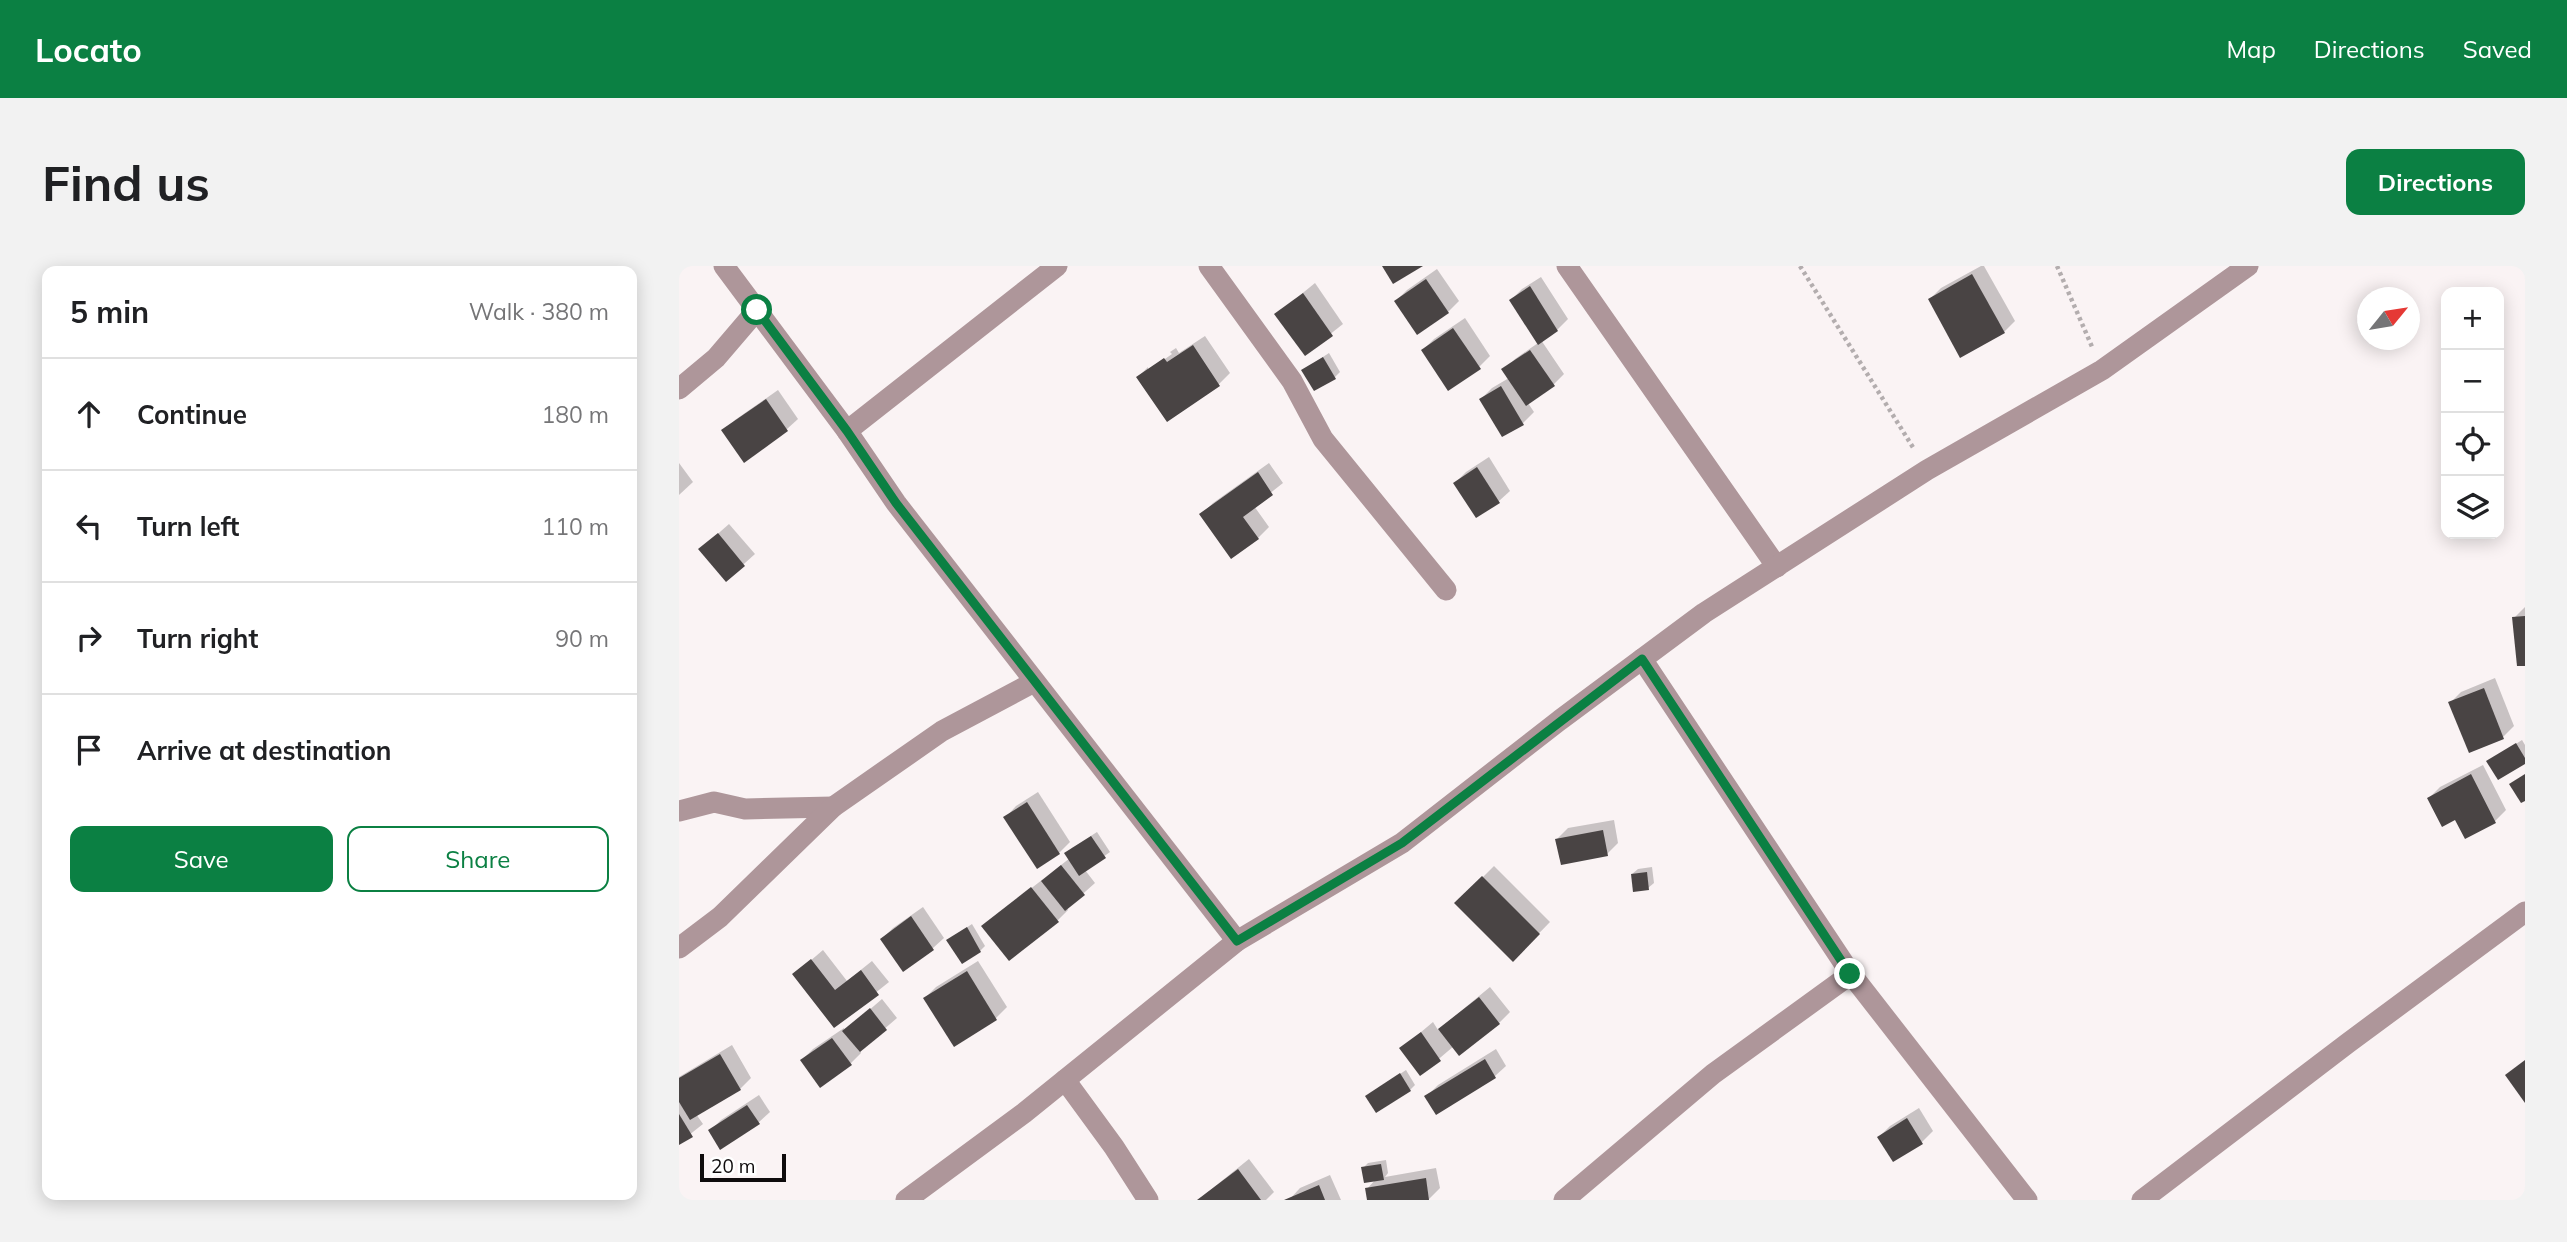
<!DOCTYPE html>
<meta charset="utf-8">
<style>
:root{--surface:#fff;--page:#f2f2f2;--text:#202124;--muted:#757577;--line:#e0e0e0;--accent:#0b8043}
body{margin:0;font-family:Mulish,sans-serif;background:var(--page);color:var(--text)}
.controls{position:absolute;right:21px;top:21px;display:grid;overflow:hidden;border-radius:14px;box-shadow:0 4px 18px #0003}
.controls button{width:63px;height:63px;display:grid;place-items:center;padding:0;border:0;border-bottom:2px solid var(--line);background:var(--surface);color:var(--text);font:35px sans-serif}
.compass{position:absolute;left:1678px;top:21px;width:63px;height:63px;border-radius:50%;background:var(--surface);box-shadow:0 4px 18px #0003;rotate:60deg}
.scale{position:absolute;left:21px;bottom:18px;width:86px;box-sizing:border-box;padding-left:7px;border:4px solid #0e0b0c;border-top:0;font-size:19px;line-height:24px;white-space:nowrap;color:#0e0b0c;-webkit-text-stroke:5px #fff;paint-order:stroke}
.stop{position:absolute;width:21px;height:21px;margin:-16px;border:5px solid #0b8043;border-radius:50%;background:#fff}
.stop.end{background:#0b8043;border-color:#fff;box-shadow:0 2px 7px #0008}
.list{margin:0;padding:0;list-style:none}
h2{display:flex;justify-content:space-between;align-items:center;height:91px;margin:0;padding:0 28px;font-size:30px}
h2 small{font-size:23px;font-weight:400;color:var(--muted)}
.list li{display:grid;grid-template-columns:46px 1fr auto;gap:21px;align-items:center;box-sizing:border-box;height:112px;padding:0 28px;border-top:2px solid var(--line)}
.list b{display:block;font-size:26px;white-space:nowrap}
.list em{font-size:23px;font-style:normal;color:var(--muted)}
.actions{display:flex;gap:14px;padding:21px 28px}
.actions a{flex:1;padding:16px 0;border:2px solid var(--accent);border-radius:14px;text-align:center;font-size:24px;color:var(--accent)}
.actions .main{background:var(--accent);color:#fff}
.icon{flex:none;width:38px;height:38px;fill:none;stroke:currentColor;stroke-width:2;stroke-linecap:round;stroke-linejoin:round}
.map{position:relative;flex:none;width:1846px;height:934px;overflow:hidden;border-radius:14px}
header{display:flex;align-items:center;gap:42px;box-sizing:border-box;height:98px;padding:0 35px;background:var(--accent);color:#fff}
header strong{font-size:33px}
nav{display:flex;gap:38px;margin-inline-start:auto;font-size:24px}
.intro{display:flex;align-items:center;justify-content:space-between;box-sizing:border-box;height:168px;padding:0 42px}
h1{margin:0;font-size:49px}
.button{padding:18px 32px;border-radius:14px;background:var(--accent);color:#fff;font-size:24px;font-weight:700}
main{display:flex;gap:42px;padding:0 42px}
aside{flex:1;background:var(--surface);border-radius:14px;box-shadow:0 4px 18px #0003}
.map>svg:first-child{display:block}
</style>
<header>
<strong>Locato</strong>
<nav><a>Map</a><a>Directions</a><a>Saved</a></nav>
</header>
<div class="intro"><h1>Find us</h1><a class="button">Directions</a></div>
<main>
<aside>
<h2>5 min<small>Walk · 380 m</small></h2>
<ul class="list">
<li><svg class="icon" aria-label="ahead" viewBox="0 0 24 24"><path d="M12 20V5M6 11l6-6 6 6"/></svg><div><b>Continue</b></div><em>180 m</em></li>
<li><svg class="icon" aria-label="left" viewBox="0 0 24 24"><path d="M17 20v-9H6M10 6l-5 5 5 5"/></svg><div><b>Turn left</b></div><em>110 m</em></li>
<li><svg class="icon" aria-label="right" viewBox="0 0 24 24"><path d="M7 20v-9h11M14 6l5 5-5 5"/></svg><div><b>Turn right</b></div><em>90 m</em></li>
<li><svg class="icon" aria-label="arrive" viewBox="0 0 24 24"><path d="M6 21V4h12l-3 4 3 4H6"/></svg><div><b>Arrive at destination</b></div></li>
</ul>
<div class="actions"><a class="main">Save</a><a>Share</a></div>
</aside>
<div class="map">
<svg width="1846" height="934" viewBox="0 0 1846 934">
<rect width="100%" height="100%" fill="#faf3f4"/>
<g fill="#0003">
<polygon points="1302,0 1305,0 1336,55 1325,66 1251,33 1262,22"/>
<polygon points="758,3 780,35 769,46 717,35 728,24"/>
<polygon points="862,11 889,53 878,64 862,74 885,108 874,119 849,137 855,146 844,157 802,133 813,122 830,112 825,104 836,93 859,77 832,34 843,23"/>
<polygon points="636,17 664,58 626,88 598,48"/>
<polygon points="786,52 811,90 800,101 744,84 755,73"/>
<polygon points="526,70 551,107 540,118 488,154 459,111 469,101 469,105 493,88 491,86 497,82 500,87"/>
<polygon points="650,87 661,106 656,111 624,104"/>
<polygon points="99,124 119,153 108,163 65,194 45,165 56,154"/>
<polygon points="810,191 831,225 820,235 776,217 787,206"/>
<polygon points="0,197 14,216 0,229"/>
<polygon points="590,197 604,217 575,240 590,261 579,272 523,248 534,237"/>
<polygon points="50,258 76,288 47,314 33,273"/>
<polygon points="1846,341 1846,398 1835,352"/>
<polygon points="1816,412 1835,460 1824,471 1771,437 1782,426"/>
<polygon points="1843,474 1846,479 1846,496 1810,495"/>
<polygon points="1804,499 1827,544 1816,555 1787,571 1777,552 1750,532 1761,521"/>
<polygon points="359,526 391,576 380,587 358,601 327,551 337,540"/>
<polygon points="935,554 939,577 928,588 878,573 889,562"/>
<polygon points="418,566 431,586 406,604 416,617 388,642 389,644 378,655 304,660 391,592 388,587 393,582"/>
<polygon points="815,600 871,656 834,694 778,637"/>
<polygon points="973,601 975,617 969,622 953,608 959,603"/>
<polygon points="244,641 265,672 254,682 224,703 203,673 214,662"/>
<polygon points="293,658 306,680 301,685 269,674"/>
<polygon points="144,684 168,715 193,695 210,716 155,760 116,708"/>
<polygon points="299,695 328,741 317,752 275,779 246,732 257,721"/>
<polygon points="811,721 831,746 820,757 775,780 742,808 723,782 754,756 759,764"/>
<polygon points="203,733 218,752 181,784 182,787 171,798 123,794 134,783 165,762 166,765"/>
<polygon points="53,779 72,812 61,823 17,848 24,858 0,877 0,811"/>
<polygon points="817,783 827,800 816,810 758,847 748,830 759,819"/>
<polygon points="727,804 736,819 731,824 688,830"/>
<polygon points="80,829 91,846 80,856 31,865 42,854"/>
<polygon points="1240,842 1254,865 1243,876 1215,894 1200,871 1211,860"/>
<polygon points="570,893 595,926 587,934 519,934"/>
<polygon points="707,894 709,907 706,911 757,902 761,922 750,933 744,934 690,934 688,923 697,913 684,902 689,897"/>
<polygon points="651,909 662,934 610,934 621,922"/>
</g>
<g fill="#494444">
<polygon points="703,0 744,0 714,18"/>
<polygon points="1293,8 1326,67 1281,92 1249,33"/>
<polygon points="747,13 770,47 738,69 715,35"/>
<polygon points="851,20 879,65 859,79 830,34"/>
<polygon points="624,27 654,70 626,90 595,48"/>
<polygon points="774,62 802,103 769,125 742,84"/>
<polygon points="514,79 541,120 488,156 457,111 485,92 488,96"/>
<polygon points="851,84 876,120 847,140 822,103"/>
<polygon points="644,91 657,113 635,125 622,104"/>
<polygon points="822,120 845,159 823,171 800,133"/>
<polygon points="87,133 109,165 65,197 42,164"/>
<polygon points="798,201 821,237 797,252 774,217"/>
<polygon points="579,206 594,229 564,251 580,273 552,293 520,248"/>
<polygon points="39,267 66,300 47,316 19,283"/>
<polygon points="1846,350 1846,400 1838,400 1833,351"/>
<polygon points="1805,422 1825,473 1790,487 1769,436"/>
<polygon points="1837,477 1846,492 1846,498 1819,514 1807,495"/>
<polygon points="1792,508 1817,557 1786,573 1776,554 1763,561 1748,532"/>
<polygon points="1846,508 1846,535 1842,537 1830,518"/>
<polygon points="348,536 381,588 358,603 324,551"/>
<polygon points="924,564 929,590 882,599 876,573"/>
<polygon points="412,570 427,592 400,610 385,587"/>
<polygon points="382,599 406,629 386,645 362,615"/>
<polygon points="968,606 970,624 954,626 952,608"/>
<polygon points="803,610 861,668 834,696 775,637"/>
<polygon points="352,621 380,656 330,695 302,660"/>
<polygon points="232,650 255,684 224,706 201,673"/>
<polygon points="288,661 302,686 283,698 267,674"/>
<polygon points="132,693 156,724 182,704 200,729 155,762 113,708"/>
<polygon points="288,705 318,754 275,781 244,732"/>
<polygon points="800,731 821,758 780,790 759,763"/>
<polygon points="191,742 208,764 181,786 163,765"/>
<polygon points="742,766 762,795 741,810 720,782"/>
<polygon points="153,772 173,799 141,822 121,794"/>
<polygon points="41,788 62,824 11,854 0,836 0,812"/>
<polygon points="806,793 817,812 757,849 745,830"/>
<polygon points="1846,794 1846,837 1826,809"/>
<polygon points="721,807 732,825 697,847 686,830"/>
<polygon points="68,839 81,858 41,884 29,864"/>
<polygon points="0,848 14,871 0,879"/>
<polygon points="1228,852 1244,878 1214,896 1198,871"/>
<polygon points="702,898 705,914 685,917 682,901"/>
<polygon points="559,903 582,934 518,934"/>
<polygon points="747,912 750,934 688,934 686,922"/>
<polygon points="640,919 646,934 605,934"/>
</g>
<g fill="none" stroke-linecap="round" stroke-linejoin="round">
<g stroke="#b3adae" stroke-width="4.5" stroke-dasharray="3.5 3.5" stroke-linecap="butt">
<polyline points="1121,0 1235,183"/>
<polyline points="1378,0 1414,83"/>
</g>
<g stroke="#ae969a" stroke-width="21">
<polyline points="45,0 168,165 217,237 558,675"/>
<polyline points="530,0 613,115 644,173 767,324"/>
<polyline points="888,0 1098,301"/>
<polyline points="0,123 37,92 78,44"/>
<polyline points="168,165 378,0"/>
<polyline points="963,393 1172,708 1348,934"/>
<polyline points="0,545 35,536 66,543 154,541"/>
<polyline points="0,682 41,651 154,541 263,465 355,416"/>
<polyline points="386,814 435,881 469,934"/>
<polyline points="227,934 345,847 558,675 723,577 881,454 1025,347 1248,204 1423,104 1569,0"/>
<polyline points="885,934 1034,808 1172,708"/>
<polyline points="1463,934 1669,777 1846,646"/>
</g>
</g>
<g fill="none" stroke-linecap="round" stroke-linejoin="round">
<polyline stroke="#0b8043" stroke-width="9" points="78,44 168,165 217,237 558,675 723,577 963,393 1171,708"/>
</g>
</svg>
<div class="controls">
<button>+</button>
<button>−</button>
<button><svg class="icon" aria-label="locate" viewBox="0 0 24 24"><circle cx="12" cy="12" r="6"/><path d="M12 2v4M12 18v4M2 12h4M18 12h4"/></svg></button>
<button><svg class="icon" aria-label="layers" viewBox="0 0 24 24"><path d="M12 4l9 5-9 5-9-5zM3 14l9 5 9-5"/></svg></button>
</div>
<svg class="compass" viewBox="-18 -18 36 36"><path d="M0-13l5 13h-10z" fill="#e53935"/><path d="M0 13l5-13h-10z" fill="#757577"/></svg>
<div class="scale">20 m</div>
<div class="stop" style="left:78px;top:44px"></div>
<div class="stop end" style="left:1171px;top:708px"></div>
</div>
</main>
